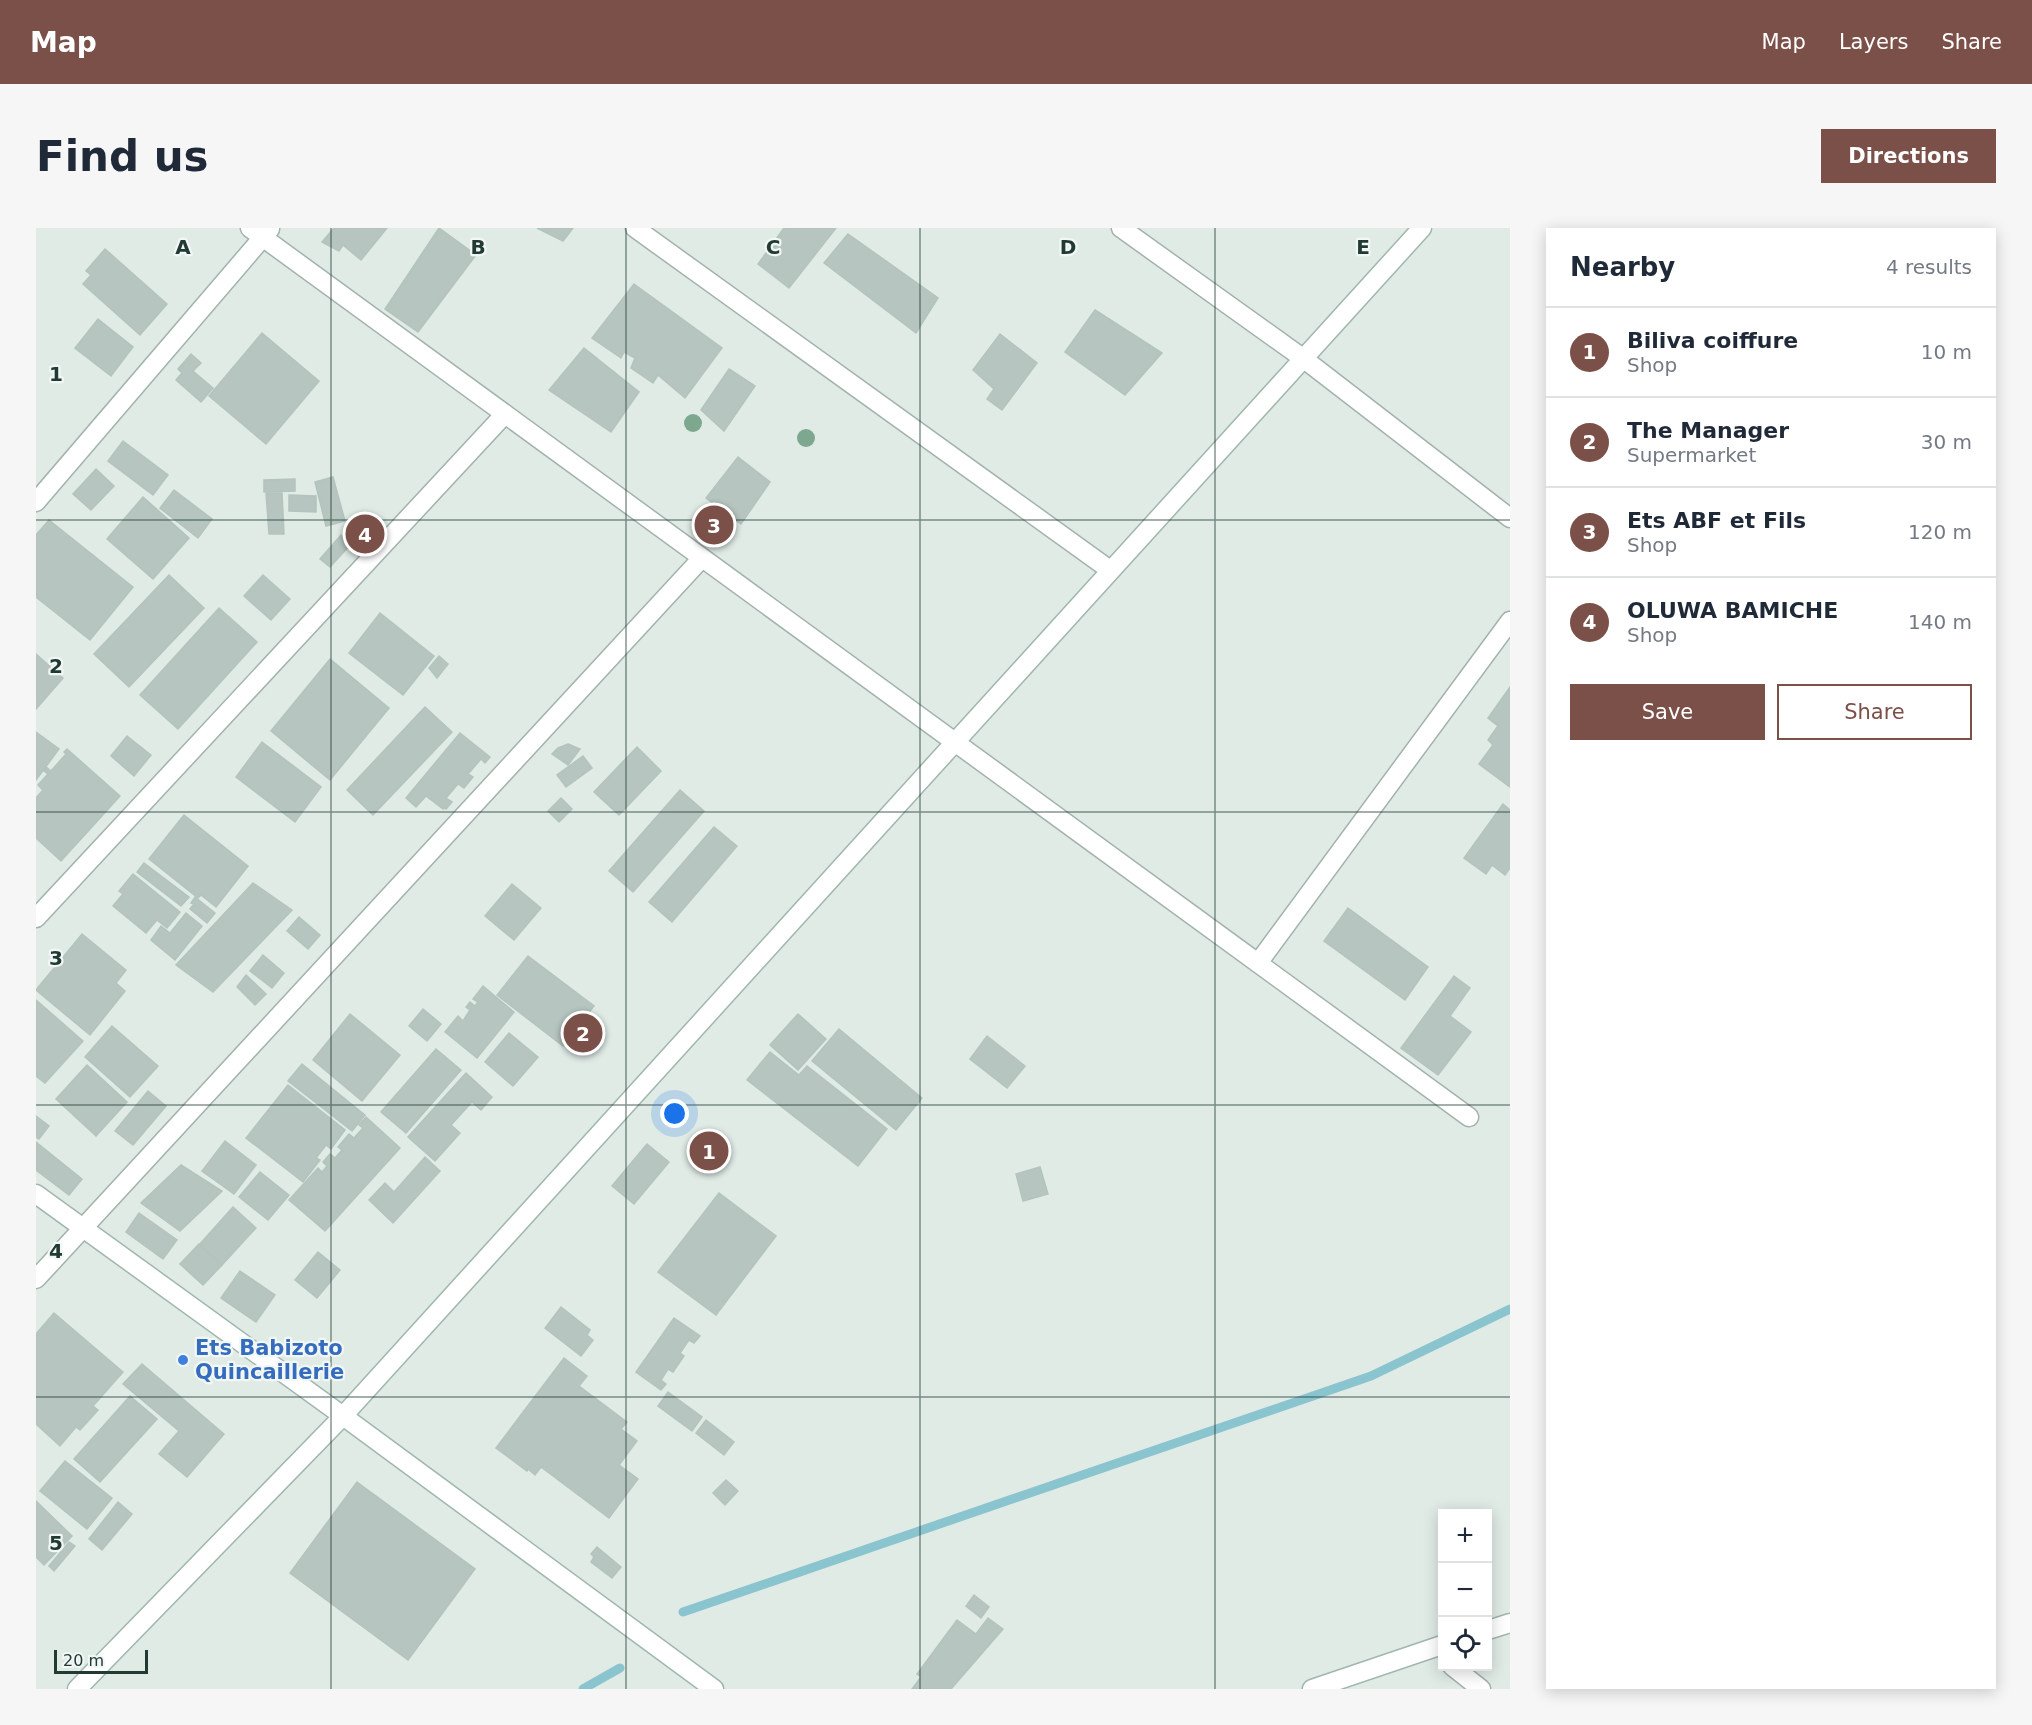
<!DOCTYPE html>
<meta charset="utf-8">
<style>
:root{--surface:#fff;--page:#f6f6f7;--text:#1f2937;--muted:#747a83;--line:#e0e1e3;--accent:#7b5048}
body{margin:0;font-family:"DejaVu Sans",sans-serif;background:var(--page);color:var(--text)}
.controls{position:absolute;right:18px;bottom:18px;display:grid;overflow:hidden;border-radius:0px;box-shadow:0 3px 15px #0003}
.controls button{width:54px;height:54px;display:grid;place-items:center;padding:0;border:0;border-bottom:2px solid var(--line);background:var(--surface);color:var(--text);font:30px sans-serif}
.scale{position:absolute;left:18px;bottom:15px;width:94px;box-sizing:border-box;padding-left:6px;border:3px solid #223a34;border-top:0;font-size:16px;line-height:21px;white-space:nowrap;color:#223a34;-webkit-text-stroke:4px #f1f7f4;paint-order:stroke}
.you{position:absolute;left:639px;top:886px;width:21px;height:21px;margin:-15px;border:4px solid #fff;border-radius:50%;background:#1a73e8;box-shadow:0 0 0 9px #1a73e833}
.badge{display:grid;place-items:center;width:39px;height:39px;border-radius:50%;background:var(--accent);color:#fff;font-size:20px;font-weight:700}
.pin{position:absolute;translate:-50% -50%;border:3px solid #fff;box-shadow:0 2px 6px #0006}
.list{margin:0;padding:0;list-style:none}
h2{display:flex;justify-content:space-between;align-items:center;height:78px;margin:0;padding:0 24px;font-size:26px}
h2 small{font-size:20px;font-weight:400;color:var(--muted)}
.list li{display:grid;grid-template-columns:39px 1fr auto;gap:18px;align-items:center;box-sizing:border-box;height:90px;padding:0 24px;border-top:2px solid var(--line)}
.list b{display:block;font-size:22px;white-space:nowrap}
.list p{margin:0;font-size:20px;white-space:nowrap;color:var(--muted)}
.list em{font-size:20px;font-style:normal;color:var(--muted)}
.actions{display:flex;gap:12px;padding:18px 24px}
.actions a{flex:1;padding:14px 0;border:2px solid var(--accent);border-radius:0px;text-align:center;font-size:21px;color:var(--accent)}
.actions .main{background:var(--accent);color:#fff}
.icon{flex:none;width:33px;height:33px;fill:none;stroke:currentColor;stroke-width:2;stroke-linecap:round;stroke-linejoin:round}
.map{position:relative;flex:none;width:1474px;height:1461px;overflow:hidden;border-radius:0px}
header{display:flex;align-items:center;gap:36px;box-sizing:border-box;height:84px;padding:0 30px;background:var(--accent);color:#fff}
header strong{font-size:28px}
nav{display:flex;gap:33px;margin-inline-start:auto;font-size:21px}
.intro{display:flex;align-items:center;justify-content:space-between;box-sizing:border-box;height:144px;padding:0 36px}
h1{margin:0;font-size:42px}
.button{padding:15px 27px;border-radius:0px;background:var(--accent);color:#fff;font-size:21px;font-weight:700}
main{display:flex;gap:36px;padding:0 36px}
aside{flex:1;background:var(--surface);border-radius:0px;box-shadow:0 3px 15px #0003}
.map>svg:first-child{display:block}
</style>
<header>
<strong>Map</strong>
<nav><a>Map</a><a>Layers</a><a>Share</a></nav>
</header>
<div class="intro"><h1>Find us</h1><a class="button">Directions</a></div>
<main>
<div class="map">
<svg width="1474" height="1461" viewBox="0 0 1474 1461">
<rect width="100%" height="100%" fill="#e0ebe6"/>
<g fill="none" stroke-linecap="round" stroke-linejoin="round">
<g stroke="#8ac4ce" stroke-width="9">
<polyline points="647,1384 1335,1148 1474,1081"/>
<polyline points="547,1461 584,1440"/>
</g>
</g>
<g fill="#b6c5bf" stroke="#b3c4bd" stroke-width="1.5">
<polygon points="298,0 351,0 325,32 307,17 303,23 286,14"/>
<polygon points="403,0 440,27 382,104 349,81"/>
<polygon points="501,0 537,0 527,13"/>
<polygon points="748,0 800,0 753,60 722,36"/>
<polygon points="812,6 902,70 880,105 788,35"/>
<polygon points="69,21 131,76 104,107 47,56 55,47 50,43"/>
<polygon points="598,56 686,120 649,170 622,147 617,155 595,140 599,130 588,124 585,130 556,110"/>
<polygon points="1059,82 1126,125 1089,167 1029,124"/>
<polygon points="62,91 97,119 75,148 39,120"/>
<polygon points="226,105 283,153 230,216 173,168"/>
<polygon points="964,106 1001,135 966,182 951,171 958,161 937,142"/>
<polygon points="548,120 603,164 575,204 513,162"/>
<polygon points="155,126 165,135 157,143 177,160 165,174 140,152 146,145 142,141"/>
<polygon points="693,141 719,158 688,203 665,182"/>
<polygon points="87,213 132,247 117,267 72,233"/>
<polygon points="702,229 734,254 705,296 670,270"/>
<polygon points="60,241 78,258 55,282 37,266"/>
<polygon points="297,249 309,293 290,298 279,254"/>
<polygon points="259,251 259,263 228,264 228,252"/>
<polygon points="138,262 176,291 162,310 124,280"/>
<polygon points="230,265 246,265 248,306 233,306"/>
<polygon points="253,267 280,268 280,284 253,283"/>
<polygon points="107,269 153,310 117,351 71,311"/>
<polygon points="13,292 97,359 54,412 0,369 0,307"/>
<polygon points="305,307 315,316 294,339 284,331"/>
<polygon points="133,347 168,380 93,459 58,426"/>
<polygon points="227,347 254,371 235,392 208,368"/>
<polygon points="183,380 221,414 142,501 104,467"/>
<polygon points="344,385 398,428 367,467 313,425"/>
<polygon points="0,426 27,450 0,481"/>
<polygon points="403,428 412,436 401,450 393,440"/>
<polygon points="294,431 353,480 294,552 235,503"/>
<polygon points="1474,459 1474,559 1443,536 1457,517 1452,512 1462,498 1452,490"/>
<polygon points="389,479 416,504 337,587 311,562"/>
<polygon points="0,504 23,521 0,552"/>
<polygon points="424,505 454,529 449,535 445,531 432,546 437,549 428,560 422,556 410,570 416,574 410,581 408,580 407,581 390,568 380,579 370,570"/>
<polygon points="91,508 115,527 98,548 75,528"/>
<polygon points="226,514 285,559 259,594 200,549"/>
<polygon points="532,516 544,521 532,537 516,526 522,520"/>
<polygon points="601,519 625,543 583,587 558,564"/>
<polygon points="31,521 84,568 25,633 0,610 0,570 7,562 2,557 12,546 8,543 10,539 15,543 30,526 28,524"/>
<polygon points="547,528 556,540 530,559 521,547"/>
<polygon points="644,562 668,583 597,664 573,643"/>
<polygon points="525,570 536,581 523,594 512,583"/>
<polygon points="1467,576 1474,582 1474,640 1469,647 1456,637 1450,646 1428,630"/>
<polygon points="148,587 212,638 180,679 165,667 162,670 113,631"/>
<polygon points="678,599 701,618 636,694 613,674"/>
<polygon points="108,635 153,669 145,678 101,644"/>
<polygon points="97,646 144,684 131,700 121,692 110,705 77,678 87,666 83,663"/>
<polygon points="217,655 256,682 177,764 140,737"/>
<polygon points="476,656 505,680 478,712 449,688"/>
<polygon points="159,669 179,685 171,695 154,681 158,676 155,675"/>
<polygon points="1312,680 1392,739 1369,772 1288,713"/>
<polygon points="150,685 166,698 139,732 115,712 125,698 134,705"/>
<polygon points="263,689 284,707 272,721 251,703"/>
<polygon points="46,706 90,742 80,755 89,763 54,807 0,762"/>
<polygon points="227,727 248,745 236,760 214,743"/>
<polygon points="492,728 558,778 527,818 461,767"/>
<polygon points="210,747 230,766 219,777 201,759"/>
<polygon points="1418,748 1434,760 1414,788 1435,804 1402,847 1365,820"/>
<polygon points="447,758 478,784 441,830 409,804 422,788 427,793 434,782 430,779 434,774 439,778 442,774 437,771"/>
<polygon points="0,772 47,813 9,855 0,848"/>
<polygon points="387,781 405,796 391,813 373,798"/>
<polygon points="314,786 364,827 326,873 277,832"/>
<polygon points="762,786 790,811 762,842 734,817"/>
<polygon points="76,798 122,838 94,869 49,829"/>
<polygon points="803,801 886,870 860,902 776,833"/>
<polygon points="473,805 502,829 477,858 449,834"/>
<polygon points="951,808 989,838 971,860 934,831"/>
<polygon points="400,821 425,842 370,905 345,884"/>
<polygon points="734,824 763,847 771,838 851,901 822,938 711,852"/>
<polygon points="266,836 329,887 316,903 252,853"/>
<polygon points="51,837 91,874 60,908 20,871"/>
<polygon points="430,845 456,869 445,882 436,874 415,897 424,905 399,933 372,909"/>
<polygon points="252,857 309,902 295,921 290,917 280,930 284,932 267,954 210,910"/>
<polygon points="112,863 130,878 97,917 79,903"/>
<polygon points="0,888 13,898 3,911 0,909"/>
<polygon points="330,889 364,920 289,1003 253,972 282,940 286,944 291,938 287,934 294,926 299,930 306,922 302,919 313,906 318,910 327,900 323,897"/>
<polygon points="189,913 220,937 198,966 166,943"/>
<polygon points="0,914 46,951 33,967 0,942"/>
<polygon points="611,916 633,934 598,976 576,958"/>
<polygon points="389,929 404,943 357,995 333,972 349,955 358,964"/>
<polygon points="145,937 186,963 144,1003 105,975"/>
<polygon points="1004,939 1012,966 987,973 980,946"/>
<polygon points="224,944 253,967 232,992 203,969"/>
<polygon points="683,965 740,1008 680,1087 622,1044"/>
<polygon points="197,979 220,1000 186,1037 163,1017"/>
<polygon points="103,985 141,1012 127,1031 90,1004"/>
<polygon points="163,1016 186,1037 167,1057 144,1036"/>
<polygon points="282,1024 304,1042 281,1070 259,1052"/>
<polygon points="204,1043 239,1067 220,1094 185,1070"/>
<polygon points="525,1079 554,1102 551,1107 557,1112 545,1128 509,1100"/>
<polygon points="18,1085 87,1144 57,1178 62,1182 44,1202 40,1199 24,1218 0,1196 0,1106"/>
<polygon points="638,1090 664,1108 658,1115 653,1112 644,1125 648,1128 637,1144 632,1141 625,1152 630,1156 625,1162 600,1144"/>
<polygon points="528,1130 551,1148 543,1158 591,1194 585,1201 601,1213 583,1237 602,1251 573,1290 505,1239 499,1247 492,1241 491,1243 460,1220"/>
<polygon points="106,1136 188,1206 151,1249 123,1226 143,1203 87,1156"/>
<polygon points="632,1164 666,1189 656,1203 622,1178"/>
<polygon points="94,1168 121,1191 64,1254 38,1231"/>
<polygon points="670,1192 698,1214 688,1227 660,1205"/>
<polygon points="29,1233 76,1270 51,1301 4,1263"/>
<polygon points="690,1252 702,1263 689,1277 677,1265"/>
<polygon points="321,1254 439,1341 372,1432 254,1345"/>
<polygon points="0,1273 36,1308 8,1337 0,1329"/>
<polygon points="82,1274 96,1286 66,1322 53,1311"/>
<polygon points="33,1314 39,1318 18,1343 13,1338"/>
<polygon points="561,1319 585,1339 576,1350 555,1334 558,1329 555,1326"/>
<polygon points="938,1367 953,1379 945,1390 930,1378"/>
<polygon points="952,1390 967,1401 915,1461 876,1461 885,1449 881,1446 921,1392 940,1406"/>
</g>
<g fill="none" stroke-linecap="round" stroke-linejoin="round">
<g stroke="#a3b2ad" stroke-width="21">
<g id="street">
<polyline points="214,0 1433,889"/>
<polyline points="599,0 1074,342"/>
<polyline points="1085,0 1268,131 1474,290"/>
<polyline points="0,274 234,1"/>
<polyline points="0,690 469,186"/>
<polyline points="1222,735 1474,393"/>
<polyline points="0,1051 666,330"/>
<polyline points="1416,1438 1445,1461"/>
</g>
</g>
<g stroke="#a0b6ae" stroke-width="21">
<g id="secondary">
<polyline points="0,966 307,1188 678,1461"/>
<polyline points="1452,1402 1474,1395"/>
<polyline points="41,1461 307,1188 1386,0"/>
<polyline points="1276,1461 1406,1417"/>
</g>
</g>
<use href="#street" stroke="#fff" stroke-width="18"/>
<use href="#secondary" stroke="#fff" stroke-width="18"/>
</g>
<g fill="#7ea78f">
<circle cx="657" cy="195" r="9"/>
<circle cx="770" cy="210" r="9"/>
<circle cx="675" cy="304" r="9"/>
</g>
<path fill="none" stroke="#223a34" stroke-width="1.5" stroke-opacity="0.55" d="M 295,0 L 295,1461M 590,0 L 590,1461M 884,0 L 884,1461M 1179,0 L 1179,1461M 0,292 L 1474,292M 0,584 L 1474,584M 0,877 L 1474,877M 0,1169 L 1474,1169"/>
<circle fill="#3f7fe0" stroke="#f1f7f4" stroke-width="2" cx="147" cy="1132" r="6"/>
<g text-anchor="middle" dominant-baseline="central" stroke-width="4.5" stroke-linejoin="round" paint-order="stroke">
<g font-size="21" font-weight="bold" fill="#366cbe" stroke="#f1f7f4" text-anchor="start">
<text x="159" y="1120">Ets Babizoto<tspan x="159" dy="24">Quincaillerie</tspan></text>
</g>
</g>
<g font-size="20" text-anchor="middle" font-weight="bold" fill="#223a34" stroke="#f1f7f4" stroke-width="4.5" stroke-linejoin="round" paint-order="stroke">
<text x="147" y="26">A</text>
<text x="442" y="26">B</text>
<text x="737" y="26">C</text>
<text x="1032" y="26">D</text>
<text x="1327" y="26">E</text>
<text x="20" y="153">1</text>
<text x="20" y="445">2</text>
<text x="20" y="737">3</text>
<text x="20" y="1030">4</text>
<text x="20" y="1322">5</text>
</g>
</svg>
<div class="controls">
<button>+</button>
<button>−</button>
<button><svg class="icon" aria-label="locate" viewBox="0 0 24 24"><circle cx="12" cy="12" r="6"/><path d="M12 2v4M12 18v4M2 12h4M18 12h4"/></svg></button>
</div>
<div class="scale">20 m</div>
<div class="you"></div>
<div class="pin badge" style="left:673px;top:923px">1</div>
<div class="pin badge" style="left:547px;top:805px">2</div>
<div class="pin badge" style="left:678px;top:297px">3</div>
<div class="pin badge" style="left:329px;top:306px">4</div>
</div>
<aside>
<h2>Nearby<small>4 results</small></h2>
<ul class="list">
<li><span class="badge">1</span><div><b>Biliva coiffure</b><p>Shop</p></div><em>10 m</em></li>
<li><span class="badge">2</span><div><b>The Manager</b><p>Supermarket</p></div><em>30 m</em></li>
<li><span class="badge">3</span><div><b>Ets ABF et Fils</b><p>Shop</p></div><em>120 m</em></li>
<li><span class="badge">4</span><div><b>OLUWA BAMICHE</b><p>Shop</p></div><em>140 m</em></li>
</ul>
<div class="actions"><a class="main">Save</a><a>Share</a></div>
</aside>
</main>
